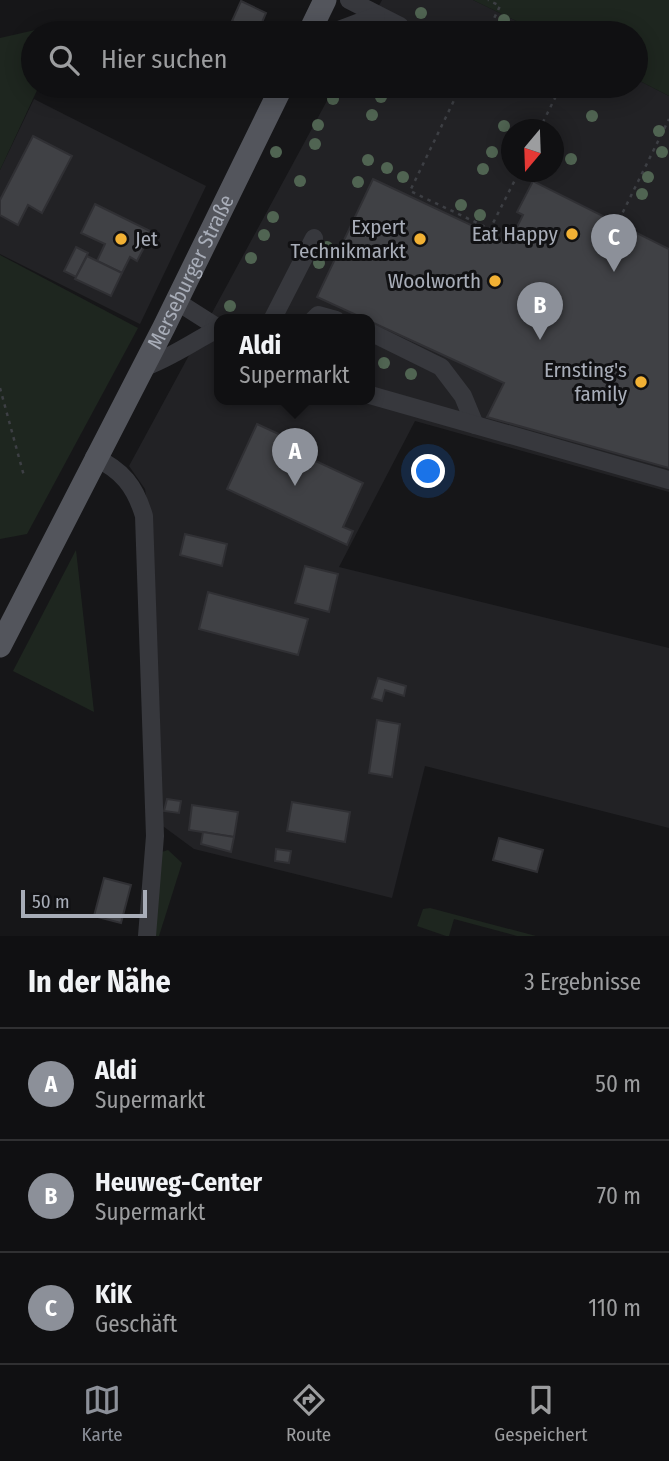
<!DOCTYPE html>
<html lang="de">
<meta charset="utf-8">
<style>
:root{--surface:#101012;--page:#19191b;--text:#f1f3f6;--muted:#9c9d9f;--line:#303032;--accent:#8c9099}
body{margin:0;font-family:"Fira Sans Condensed",sans-serif;background:var(--page);color:var(--text)}
.compass{position:absolute;left:501px;top:119px;width:63px;height:63px;border-radius:50%;background:var(--surface);box-shadow:0 4px 18px #0003;rotate:199deg}
.scale{position:absolute;left:21px;bottom:18px;width:126px;box-sizing:border-box;padding-left:7px;border:4px solid #a8adb8;border-top:0;font-size:19px;line-height:24px;white-space:nowrap;color:#a8adb8;-webkit-text-stroke:5px #111113;paint-order:stroke}
.you{position:absolute;left:429px;top:472px;width:24px;height:24px;margin:-18px;border:5px solid #fff;border-radius:50%;background:#1a73e8;box-shadow:0 0 0 10px #1a73e833}
.badge{display:grid;place-items:center;width:46px;height:46px;border-radius:50%;background:var(--accent);color:#fff;font-size:23px;font-weight:700}
.pin{position:absolute;translate:-50% -58px;filter:drop-shadow(0 2px 4px #0008)}
.pin::after{content:'';position:absolute;top:37px;width:24px;height:21px;background:inherit;clip-path:polygon(0 0,100% 0,50% 100%)}
.popup{position:absolute;left:214px;top:314px;width:161px;height:91px;box-sizing:border-box;display:grid;place-content:center;border-radius:14px;background:var(--surface);filter:drop-shadow(0 2px 5px #0005);font-size:23px;white-space:nowrap;color:var(--muted)}
.popup b{font-size:26px;color:var(--text)}
.popup::after{content:'';position:absolute;left:50%;top:100%;margin-left:-14px;border:14px solid transparent;border-top-color:var(--surface)}
.list{margin:0;padding:0;list-style:none}
h2{display:flex;justify-content:space-between;align-items:center;height:91px;margin:0;padding:0 28px;font-size:30px}
h2 small{font-size:23px;font-weight:400;color:var(--muted)}
.list li{display:grid;grid-template-columns:46px 1fr auto;gap:21px;align-items:center;box-sizing:border-box;height:112px;padding:0 28px;border-top:2px solid var(--line)}
.list b{display:block;font-size:26px;white-space:nowrap}
.list p{margin:0;font-size:23px;white-space:nowrap;color:var(--muted)}
.list em{font-size:23px;font-style:normal;color:var(--muted)}
.icon{flex:none;width:38px;height:38px;fill:none;stroke:currentColor;stroke-width:2;stroke-linecap:round;stroke-linejoin:round}
.map{position:relative;flex:none;width:669px;height:936px;overflow:hidden}
.search{position:absolute;background:var(--surface);box-shadow:0 4px 18px #0003;left:21px;right:21px;top:21px;height:77px;display:flex;align-items:center;gap:18px;box-sizing:border-box;padding:0 24px;border-radius:38px;color:var(--muted);font-size:26px}
.sheet{height:427px;background:var(--surface)}
nav{display:flex;justify-content:space-around;align-items:center;box-sizing:border-box;height:98px;border-top:2px solid var(--line);background:var(--surface);font-size:19px;color:var(--muted)}
nav a{display:grid;justify-items:center;gap:4px}
nav .on{color:var(--accent)}
.map>svg:first-child{display:block}
</style>
<div class="map">
<svg width="669" height="936" viewBox="0 0 669 936">
<rect width="100%" height="100%" fill="#161618"/>
<g fill="#222225" fill-rule="evenodd">
<polygon points="382,0 473,0 541,33 364,33"/>
<path d="M 636,79 L 669,96 L 669,492 L 415,421 L 339,567 L 669,648 L 669,828 L 425,766 L 392,898 L 194,849 L 160,824 L 149,517 L 145,489 L 129,466 L 335,86 L 636,86 ZM 512,130 L 554,130 L 554,172 L 512,172 ZM 220,320 L 370,320 L 370,400 L 220,400 Z"/>
<polygon points="34,99 206,186 140,324 0,254 0,170"/>
</g>
<g fill="#1e261f">
<polygon points="473,0 669,0 669,96 636,79 636,33 541,33"/>
<polygon points="66,23 61,33 33,33 33,86 39,86 0,170 0,38"/>
<polygon points="0,255 138,328 27,534 0,539"/>
<polygon points="76,550 94,712 13,671"/>
<polygon points="168,850 182,863 159,936 152,936 162,852"/>
<polygon points="430,908 536,936 517,936 454,919 449,936 446,936 417,926 423,909"/>
</g>
<g fill="#404145" stroke="#303034" stroke-width="2">
<polygon points="241,1 266,13 258,32 232,21"/>
<polygon points="33,136 72,156 42,213 28,205 18,225 0,215 0,200"/>
<polygon points="373,179 509,243 523,215 517,212 533,181 669,249 669,468 487,417 504,383 317,297"/>
<polygon points="95,204 152,232 137,261 130,257 122,273 97,261 105,244 81,233"/>
<polygon points="76,247 88,253 76,277 64,271"/>
<polygon points="87,256 122,273 111,296 75,279"/>
<polygon points="257,424 296,442 292,450 363,483 343,527 353,531 347,545 227,489"/>
<polygon points="185,534 227,544 222,566 180,555"/>
<polygon points="305,566 338,574 329,612 295,603"/>
<polygon points="208,592 308,619 298,655 199,629"/>
<polygon points="378,678 406,686 404,696 385,690 382,701 372,698"/>
<polygon points="377,720 400,724 392,777 369,773"/>
<polygon points="167,799 181,801 179,813 164,811"/>
<polygon points="292,802 350,812 345,842 287,831"/>
<polygon points="192,805 238,812 234,837 189,830"/>
<polygon points="203,832 234,837 231,852 201,844"/>
<polygon points="499,838 543,850 537,872 493,860"/>
<polygon points="276,849 291,851 289,863 275,861"/>
<polygon points="104,878 131,885 121,923 94,916"/>
</g>
<g fill="none" stroke-linecap="round" stroke-linejoin="round">
<g stroke="#3d3f44" stroke-width="2.5" stroke-dasharray="3.5 5" stroke-linecap="butt">
<polyline points="487,33 500,6 488,0"/>
<polyline points="461,86 410,191 490,229 519,172"/>
<polyline points="539,130 561,86"/>
<polyline points="507,143 512,146"/>
<polyline points="619,220 669,119"/>
<polyline points="0,388 24,476"/>
</g>
<g stroke="#37383d" stroke-width="18">
<polyline points="349,0 400,26"/>
<polyline points="331,33 376,16"/>
<polyline points="176,301 220,329"/>
<polyline points="272,320 314,238"/>
<polyline points="313,320 318,315 336,320"/>
<polyline points="370,332 441,367 463,396 475,425"/>
<path d="M 142,368 C 169,359 192,342 218,329"/>
<polyline points="370,395 669,480"/>
<path d="M 94,457 C 122,470 135,486 144,516 L 155,836 L 147,936"/>
</g>
<g stroke="#53555c" stroke-width="23">
<polyline points="309,33 325,0"/>
<path id="s1" d="M 0,646 L 164,327 L 282,86"/>
</g>
</g>
<g fill="#506452">
<circle cx="421" cy="13" r="6"/>
<circle cx="504" cy="20" r="6"/>
<circle cx="381" cy="97" r="6"/>
<circle cx="333" cy="99" r="6"/>
<circle cx="372" cy="115" r="6"/>
<circle cx="592" cy="116" r="6"/>
<circle cx="318" cy="125" r="6"/>
<circle cx="504" cy="126" r="6"/>
<circle cx="659" cy="131" r="6"/>
<circle cx="315" cy="144" r="6"/>
<circle cx="276" cy="152" r="6"/>
<circle cx="492" cy="152" r="6"/>
<circle cx="662" cy="152" r="6"/>
<circle cx="571" cy="159" r="6"/>
<circle cx="368" cy="160" r="6"/>
<circle cx="387" cy="168" r="6"/>
<circle cx="483" cy="169" r="6"/>
<circle cx="403" cy="177" r="6"/>
<circle cx="648" cy="177" r="6"/>
<circle cx="300" cy="181" r="6"/>
<circle cx="358" cy="182" r="6"/>
<circle cx="642" cy="194" r="6"/>
<circle cx="461" cy="205" r="6"/>
<circle cx="480" cy="215" r="6"/>
<circle cx="273" cy="217" r="6"/>
<circle cx="264" cy="235" r="6"/>
<circle cx="327" cy="247" r="6"/>
<circle cx="251" cy="258" r="6"/>
<circle cx="319" cy="263" r="6"/>
<circle cx="230" cy="306" r="6"/>
<circle cx="384" cy="363" r="6"/>
<circle cx="411" cy="374" r="6"/>
</g>
<g fill="#f2b134" stroke="#111113" stroke-width="2.5">
<circle cx="572" cy="234" r="7"/>
<circle cx="121" cy="239" r="7"/>
<circle cx="420" cy="239" r="7"/>
<circle cx="495" cy="281" r="7"/>
<circle cx="641" cy="382" r="7"/>
</g>
<g text-anchor="middle" dominant-baseline="central" stroke-width="6" stroke-linejoin="round" paint-order="stroke">
<g font-size="21" fill="#a8adb8" stroke="#111113" text-anchor="end">
<text x="406" y="227">Expert<tspan x="406" dy="24">Technikmarkt</tspan></text>
<text x="558" y="234">Eat Happy</text>
<text x="135" y="239" text-anchor="start">Jet</text>
<text x="481" y="281">Woolworth</text>
<text x="627" y="370">Ernsting's<tspan x="627" dy="24">family</tspan></text>
</g>
<g font-size="21" fill="#a8adb8" stroke="#111113">
<text stroke="none"><textPath href="#s1" startOffset="420">Merseburger Straße</textPath></text>
</g>
</g>
</svg>
<svg class="compass" viewBox="-18 -18 36 36"><path d="M0-13l5 13h-10z" fill="#e53935"/><path d="M0 13l5-13h-10z" fill="#9c9d9f"/></svg>
<div class="scale">50 m</div>
<div class="you"></div>
<div class="pin badge" style="left:295px;top:486px">A</div>
<div class="popup"><b>Aldi</b>Supermarkt</div>
<div class="pin badge" style="left:540px;top:340px">B</div>
<div class="pin badge" style="left:614px;top:272px">C</div>
<div class="search"><svg class="icon" aria-label="search" viewBox="0 0 24 24"><circle cx="10" cy="10" r="6"/><path d="M15 15l6 6"/></svg>Hier suchen</div>
</div>
<section class="sheet">
<h2>In der Nähe<small>3 Ergebnisse</small></h2>
<ul class="list">
<li><span class="badge">A</span><div><b>Aldi</b><p>Supermarkt</p></div><em>50 m</em></li>
<li><span class="badge">B</span><div><b>Heuweg-Center</b><p>Supermarkt</p></div><em>70 m</em></li>
<li><span class="badge">C</span><div><b>KiK</b><p>Geschäft</p></div><em>110 m</em></li>
</ul>
</section>
<nav>
<a class="on"><svg class="icon" aria-label="map" viewBox="0 0 24 24"><path d="M3 6l6-2 6 2 6-2v14l-6 2-6-2-6 2zM9 4v14M15 6v14"/></svg>Karte</a>
<a><svg class="icon" aria-label="directions" viewBox="0 0 24 24"><path d="M12 3l9 9-9 9-9-9zM9 14v-3h6M13 9l2 2-2 2"/></svg>Route</a>
<a><svg class="icon" aria-label="saved" viewBox="0 0 24 24"><path d="M7 4h10v16l-5-4-5 4z"/></svg>Gespeichert</a>
</nav>
